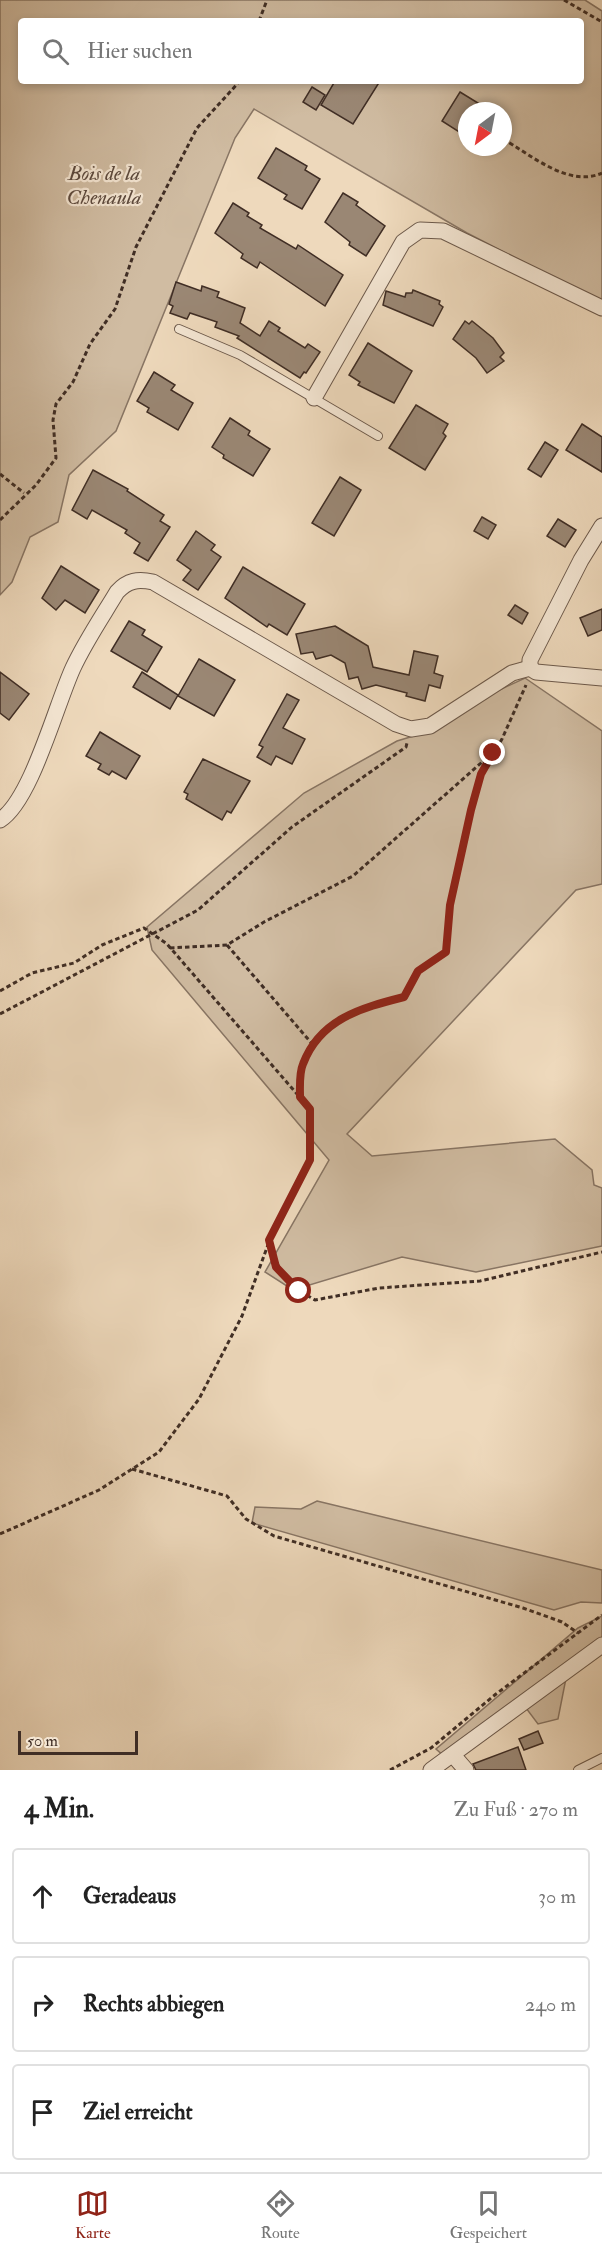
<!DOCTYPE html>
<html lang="de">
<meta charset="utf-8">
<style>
:root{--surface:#fff;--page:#f2f2f2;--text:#222;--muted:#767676;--line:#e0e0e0;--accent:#8f2418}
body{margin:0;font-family:"IM FELL Double Pica",serif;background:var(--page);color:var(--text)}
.compass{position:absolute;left:458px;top:102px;width:54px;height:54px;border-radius:50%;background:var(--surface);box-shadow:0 3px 9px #0003;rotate:212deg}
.scale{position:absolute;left:18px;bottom:15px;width:120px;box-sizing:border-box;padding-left:6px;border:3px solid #402e25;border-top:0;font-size:16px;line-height:21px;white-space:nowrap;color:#402e25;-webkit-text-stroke:4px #f4e6d3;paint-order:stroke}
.stop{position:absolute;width:18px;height:18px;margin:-14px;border:4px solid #8f2418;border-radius:50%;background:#fff}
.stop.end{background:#8f2418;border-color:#fff;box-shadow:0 2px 6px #0008}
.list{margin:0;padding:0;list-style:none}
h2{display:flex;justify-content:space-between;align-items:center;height:78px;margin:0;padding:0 24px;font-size:26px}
h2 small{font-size:20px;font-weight:400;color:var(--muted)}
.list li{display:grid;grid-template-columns:39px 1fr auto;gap:18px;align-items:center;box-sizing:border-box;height:96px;margin:0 12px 12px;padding:0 12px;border:2px solid var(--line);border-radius:6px}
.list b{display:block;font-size:22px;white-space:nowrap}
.list em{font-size:20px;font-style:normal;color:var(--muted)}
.icon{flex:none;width:33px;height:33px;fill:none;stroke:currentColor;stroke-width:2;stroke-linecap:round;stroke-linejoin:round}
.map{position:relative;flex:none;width:602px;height:1770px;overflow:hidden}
.search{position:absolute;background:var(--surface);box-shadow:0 3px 9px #0003;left:18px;right:18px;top:18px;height:66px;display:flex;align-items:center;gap:15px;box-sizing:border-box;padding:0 21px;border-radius:6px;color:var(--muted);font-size:22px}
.sheet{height:402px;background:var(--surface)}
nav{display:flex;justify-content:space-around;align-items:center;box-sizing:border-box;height:84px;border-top:2px solid var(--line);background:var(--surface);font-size:16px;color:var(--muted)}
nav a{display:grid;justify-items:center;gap:3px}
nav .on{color:var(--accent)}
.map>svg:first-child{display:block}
</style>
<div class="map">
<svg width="602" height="1770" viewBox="0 0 602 1770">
<rect width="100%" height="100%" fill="#eed9bc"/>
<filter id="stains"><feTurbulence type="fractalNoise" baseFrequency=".00333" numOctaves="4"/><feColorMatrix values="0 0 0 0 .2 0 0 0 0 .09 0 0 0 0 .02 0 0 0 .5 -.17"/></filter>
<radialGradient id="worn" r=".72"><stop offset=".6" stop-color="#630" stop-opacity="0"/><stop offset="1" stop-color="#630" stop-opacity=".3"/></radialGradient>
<g fill="#d0bca2" stroke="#887564" stroke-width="1.5" fill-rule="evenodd">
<path d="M 0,0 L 585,0 L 602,11 L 602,302 L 467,233 L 254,109 L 235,138 L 116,431 L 69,475 L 58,522 L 30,537 L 12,582 L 0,595 ZM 21,21 L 581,21 L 581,81 L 21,81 ZM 467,111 L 503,111 L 503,147 L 467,147 Z"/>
<polygon points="525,678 602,731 602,884 576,890 347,1134 372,1156 555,1139 592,1170 594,1185 602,1188 602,1246 476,1272 402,1257 293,1290 265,1272 329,1160 152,950 147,927 304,793 397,741 430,731 493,693"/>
<polygon points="317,1501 602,1570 602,1603 581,1602 554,1610 252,1523 255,1507 301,1509"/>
<polygon points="602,1616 602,1638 569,1663 558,1719 538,1724 520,1700 445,1757 436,1749 578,1628"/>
</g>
<g fill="#9a8774" stroke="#402e25" stroke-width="1.5">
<polygon points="335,81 380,81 353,124 321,105"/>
<polygon points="312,87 325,95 316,110 303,102"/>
<polygon points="460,92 491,111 467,111 467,137 442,121"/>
<polygon points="276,148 307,166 305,170 320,179 302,209 284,199 287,195 258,178"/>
<polygon points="343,193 358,202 356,205 385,226 366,256 349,245 350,242 325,222"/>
<polygon points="233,203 249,213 247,216 262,225 260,228 296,249 298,245 343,275 325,306 260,262 257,268 241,258 243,254 215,233"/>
<polygon points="176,282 201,291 202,286 219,292 217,297 245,308 240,323 260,336 269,321 280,328 278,331 305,348 308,344 320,352 306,373 304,372 300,378 237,338 239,336 215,327 217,322 190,313 187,319 170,313 173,306 169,304"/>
<polygon points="413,290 440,301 439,304 443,307 433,326 383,305 386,291 405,297 406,293 412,293"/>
<polygon points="465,321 469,324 472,321 493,338 504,353 500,357 504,361 487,373 476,358 453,339"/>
<polygon points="368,343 412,371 394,403 358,385 360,382 349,375"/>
<polygon points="154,372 175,385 171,390 193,403 178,430 147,412 149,408 137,401"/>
<polygon points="416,405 448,424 443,433 446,436 425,470 389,448"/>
<polygon points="230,418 250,431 248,435 270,449 253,476 223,458 224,455 212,447"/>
<polygon points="582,424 602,437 602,472 566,450"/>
<polygon points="545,442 558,450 541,477 528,469"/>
<polygon points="93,470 128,489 127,491 164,515 160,521 170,527 148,561 134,553 140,543 125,533 127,530 92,510 87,519 72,510"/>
<polygon points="340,477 361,490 334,536 312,523"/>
<polygon points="482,517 496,525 488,539 474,531"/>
<polygon points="558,519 576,530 565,547 547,536"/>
<polygon points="196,531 215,545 211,550 221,557 198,590 183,580 191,570 177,560"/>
<polygon points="61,566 99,590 85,613 65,600 56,610 42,598"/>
<polygon points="243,567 305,604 287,635 269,624 267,627 225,598"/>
<polygon points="515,605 528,613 522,624 508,615"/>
<polygon points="602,609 602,630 588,636 580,618"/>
<polygon points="129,621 145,630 142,635 162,647 147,672 111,651"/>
<polygon points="335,626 368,646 373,667 409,675 414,651 438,656 434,673 443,676 440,688 429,685 425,701 406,696 407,693 376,685 362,689 358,677 349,679 345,663 331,655 316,659 313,652 301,654 296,634"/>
<polygon points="199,659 235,680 214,716 178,696"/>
<polygon points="0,672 29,694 9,720 0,713"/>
<polygon points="142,672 178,695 170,709 133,687"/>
<polygon points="287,694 299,700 283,728 305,739 292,764 276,756 271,765 257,757 263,747 259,745"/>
<polygon points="100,732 140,756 126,779 112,771 109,775 98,769 101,764 86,756"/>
<polygon points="203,759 250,781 231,813 227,811 222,820 186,799 188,794 184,792"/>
<polygon points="538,1731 543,1743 524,1750 519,1739"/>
<polygon points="518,1747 526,1770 476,1770 473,1764"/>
</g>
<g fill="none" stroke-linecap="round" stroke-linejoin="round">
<g stroke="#6c594b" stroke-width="10">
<g id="lane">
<polyline points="179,329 240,355 378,436"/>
<polyline points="578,1770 602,1758"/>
</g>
</g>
<g stroke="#6c594b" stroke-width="17">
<g id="street">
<polyline points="314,398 403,242 420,230 443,231 602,308"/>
<polyline points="530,668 530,660 581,560 602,526"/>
<polyline points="530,668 536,672 602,678"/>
<path d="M 0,820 C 31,801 56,705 73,668 C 85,642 102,617 117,592 C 128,580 138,579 153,582 L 396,724 L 411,729 L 430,726 L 512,673 L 530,668"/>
<polyline points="453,1755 466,1770"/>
<polyline points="431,1770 602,1645"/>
</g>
</g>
<g stroke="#402e25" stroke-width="3" stroke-dasharray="4.5 3" stroke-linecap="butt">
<polyline points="564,0 602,22"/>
<polyline points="259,21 267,0"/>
<path d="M 503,139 C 531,155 569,188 602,173"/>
<polyline points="0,474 24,493"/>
<polyline points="0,520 36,485 56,458 53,420 56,404 73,382 90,344 115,309 136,247 197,128 240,81"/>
<polyline points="227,945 314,1046"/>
<polyline points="170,948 227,945 264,922 353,876 489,756"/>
<path d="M 0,991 L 32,973 L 74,963 L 102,945 L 144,928 L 167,944 L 310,1109 L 310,1160 L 269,1240 C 277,1271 287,1284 315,1300 L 379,1288 L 480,1281 L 602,1252"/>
<polyline points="0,1014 198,910 292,827 406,747 407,743"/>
<path d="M 300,1097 C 300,1087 299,1073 303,1064 C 320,1019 361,1008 404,997 L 418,971 L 446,952 L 450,905 L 481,774 L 502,739 L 526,685"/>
<polyline points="132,1469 227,1496 246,1519 274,1536 523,1608 562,1622 578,1633"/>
<polyline points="0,1534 99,1490 159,1452 199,1399 242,1316 269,1242"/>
<polyline points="390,1770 431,1748 496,1694 602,1615"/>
</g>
<use href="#lane" stroke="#f4e6d3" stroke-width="8"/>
<use href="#street" stroke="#f4e6d3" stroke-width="15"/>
</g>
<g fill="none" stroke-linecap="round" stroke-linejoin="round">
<path stroke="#8f2418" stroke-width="8" d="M 299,1291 L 276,1267 L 269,1240 L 310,1160 L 310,1109 L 300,1097 C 300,1087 299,1073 303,1064 C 320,1019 361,1008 404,997 L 418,971 L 446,952 L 450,905 L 471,810 L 481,774 L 493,753"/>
</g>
<g text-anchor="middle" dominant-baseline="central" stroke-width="4.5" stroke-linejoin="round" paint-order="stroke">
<g font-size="21" font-style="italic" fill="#5d4a3e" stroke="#f4e6d3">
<text x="104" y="173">Bois de la<tspan x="104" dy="24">Chenaula</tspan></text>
</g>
</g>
<rect width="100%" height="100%" filter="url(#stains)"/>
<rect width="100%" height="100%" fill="url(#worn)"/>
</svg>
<svg class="compass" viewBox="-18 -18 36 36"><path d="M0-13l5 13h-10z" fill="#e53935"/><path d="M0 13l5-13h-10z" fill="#767676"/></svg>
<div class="scale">50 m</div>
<div class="stop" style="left:299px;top:1291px"></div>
<div class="stop end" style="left:493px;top:753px"></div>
<div class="search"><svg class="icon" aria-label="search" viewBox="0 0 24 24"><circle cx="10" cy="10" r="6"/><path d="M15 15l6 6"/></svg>Hier suchen</div>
</div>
<section class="sheet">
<h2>4 Min.<small>Zu Fuß · 270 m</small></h2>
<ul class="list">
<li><svg class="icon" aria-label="ahead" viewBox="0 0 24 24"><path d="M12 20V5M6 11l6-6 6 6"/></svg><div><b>Geradeaus</b></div><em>30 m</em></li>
<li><svg class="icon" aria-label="right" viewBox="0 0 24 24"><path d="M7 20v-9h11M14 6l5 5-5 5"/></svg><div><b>Rechts abbiegen</b></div><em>240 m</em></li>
<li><svg class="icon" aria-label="arrive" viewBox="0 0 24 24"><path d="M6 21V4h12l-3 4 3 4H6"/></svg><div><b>Ziel erreicht</b></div></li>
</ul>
</section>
<nav>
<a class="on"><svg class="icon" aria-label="map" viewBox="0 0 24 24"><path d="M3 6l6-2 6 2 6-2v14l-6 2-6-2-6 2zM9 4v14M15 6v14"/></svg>Karte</a>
<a><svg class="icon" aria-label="directions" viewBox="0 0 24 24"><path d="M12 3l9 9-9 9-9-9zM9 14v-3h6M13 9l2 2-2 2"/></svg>Route</a>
<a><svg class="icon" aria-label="saved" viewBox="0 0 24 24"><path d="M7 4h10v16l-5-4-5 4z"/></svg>Gespeichert</a>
</nav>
